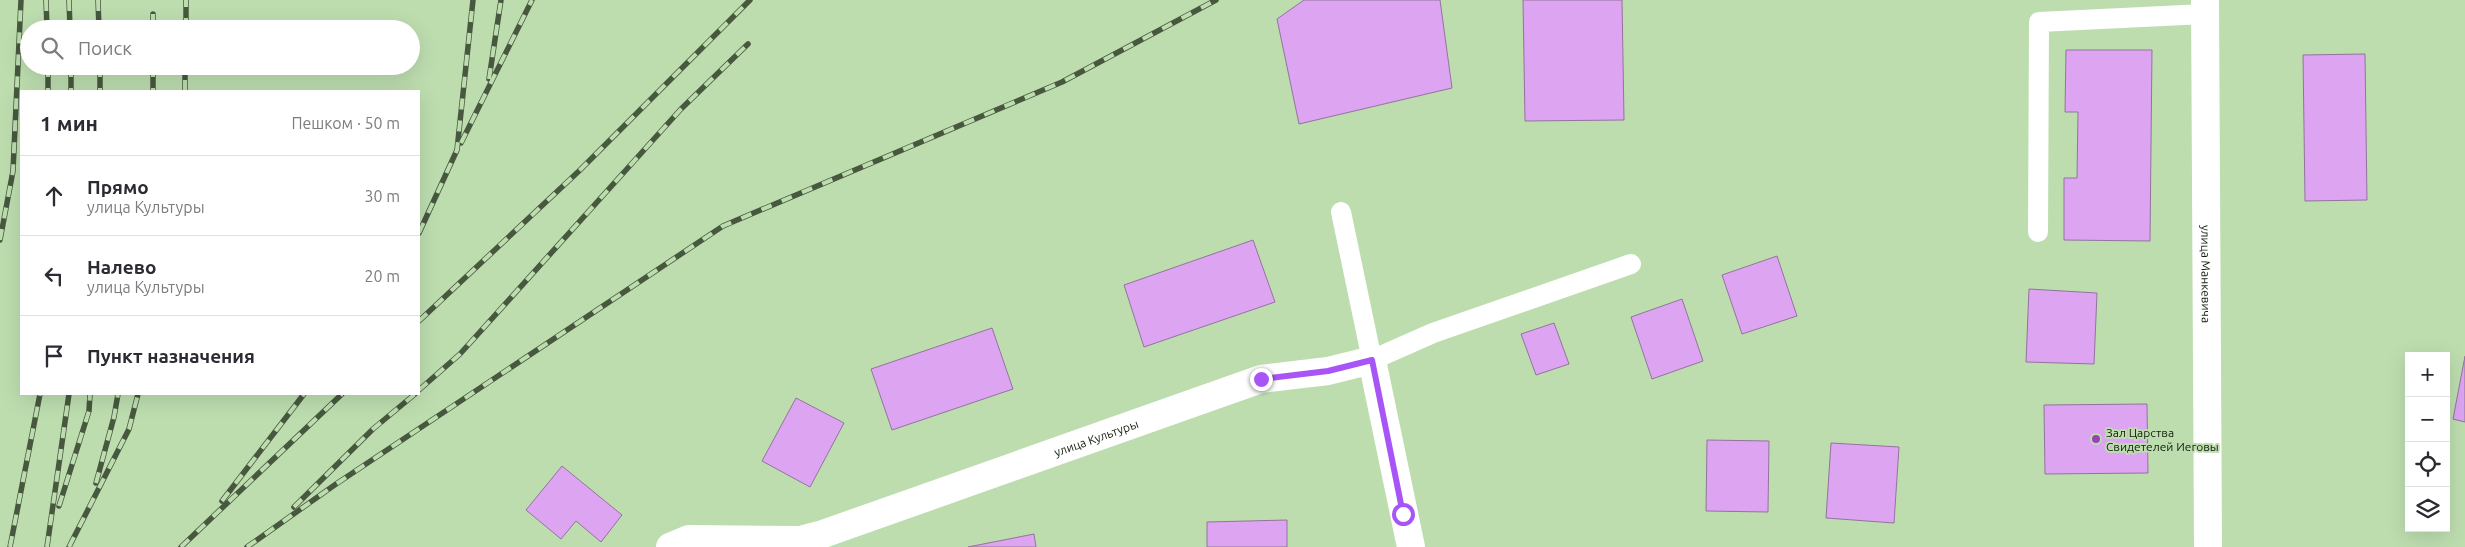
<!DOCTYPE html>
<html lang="ru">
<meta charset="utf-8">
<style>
:root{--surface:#fff;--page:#f7f7f7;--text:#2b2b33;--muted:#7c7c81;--line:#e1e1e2}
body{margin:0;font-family:Ubuntu,sans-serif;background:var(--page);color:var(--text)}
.controls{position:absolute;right:15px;bottom:15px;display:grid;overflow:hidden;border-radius:0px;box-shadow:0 5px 20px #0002}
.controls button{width:45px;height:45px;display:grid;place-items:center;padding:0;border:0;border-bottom:1px solid var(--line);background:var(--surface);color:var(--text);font:25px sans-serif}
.stop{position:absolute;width:15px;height:15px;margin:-11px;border:4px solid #a855f7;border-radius:50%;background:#fff}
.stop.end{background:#a855f7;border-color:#fff;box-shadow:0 1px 5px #0008}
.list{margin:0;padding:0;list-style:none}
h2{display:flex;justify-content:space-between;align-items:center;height:65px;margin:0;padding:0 20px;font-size:21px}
h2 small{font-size:16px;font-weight:400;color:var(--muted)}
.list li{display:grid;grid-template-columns:32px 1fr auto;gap:15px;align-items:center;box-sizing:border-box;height:80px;padding:0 20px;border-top:1px solid var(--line)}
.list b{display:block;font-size:19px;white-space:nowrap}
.list p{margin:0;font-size:16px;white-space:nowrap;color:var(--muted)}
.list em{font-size:16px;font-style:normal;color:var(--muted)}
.icon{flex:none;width:28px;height:28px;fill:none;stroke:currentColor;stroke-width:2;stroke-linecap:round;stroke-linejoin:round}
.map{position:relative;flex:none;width:2465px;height:547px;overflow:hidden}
.search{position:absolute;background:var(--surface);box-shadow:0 5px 20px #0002;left:20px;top:20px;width:400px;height:55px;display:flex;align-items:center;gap:12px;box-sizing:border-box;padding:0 18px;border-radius:28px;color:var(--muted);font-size:19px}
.panel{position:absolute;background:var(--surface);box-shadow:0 5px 20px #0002;left:20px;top:90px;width:400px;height:305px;border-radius:0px}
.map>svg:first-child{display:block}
</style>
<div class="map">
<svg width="2465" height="547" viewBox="0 0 2465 547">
<rect width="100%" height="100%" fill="#bdddaf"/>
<g fill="#dca4f1" stroke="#92749e">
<polygon points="1304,0 1440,0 1452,88 1299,124 1277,19"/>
<polygon points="1523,0 1622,0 1624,120 1525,121"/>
<polygon points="2066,50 2152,50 2150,241 2064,240 2064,178 2077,178 2078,112 2065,112"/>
<polygon points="2365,54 2367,200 2305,201 2303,55"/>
<polygon points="1253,240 1275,302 1144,347 1124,285"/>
<polygon points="1777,256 1797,316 1742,334 1722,275"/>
<polygon points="2029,289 2097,293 2094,364 2026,362"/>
<polygon points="1682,299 1703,361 1652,379 1631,317"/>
<polygon points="1554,323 1569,364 1536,375 1521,334"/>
<polygon points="992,328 1013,389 892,430 871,369"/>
<polygon points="2465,356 2465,422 2453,419"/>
<polygon points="796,398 844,423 810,487 762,461"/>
<polygon points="2147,404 2148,473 2045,474 2044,405"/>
<polygon points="1707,440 1769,441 1768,512 1706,511"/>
<polygon points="1831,443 1899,447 1894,523 1826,518"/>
<polygon points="562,466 622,515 601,542 576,521 561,539 526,510"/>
<polygon points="1287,520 1287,547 1207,547 1207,522"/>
<polygon points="1034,534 1036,547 968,547"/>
</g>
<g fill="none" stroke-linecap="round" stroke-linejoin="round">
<g stroke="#fff" stroke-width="20">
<polyline points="1341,212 1372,360 1433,333 1631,264"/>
<polyline points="2038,232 2039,22 2205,14"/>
</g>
<path stroke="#fff" stroke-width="28" id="s1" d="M 670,547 L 689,539 L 800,540 L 823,534 L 1261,379 L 1328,371 L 1372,360 L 1411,547"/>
<path stroke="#fff" stroke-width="28" id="s2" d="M 2205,0 L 2208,547"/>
<g stroke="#47583f" stroke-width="5.5">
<g id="rail">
<polyline points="46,0 47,29"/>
<polyline points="69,0 70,29"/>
<polyline points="98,0 99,29"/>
<polyline points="153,14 153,29"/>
<polyline points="186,29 186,0"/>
<polyline points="48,66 48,91"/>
<polyline points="71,66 71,91"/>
<polyline points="100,66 100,91"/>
<polyline points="153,66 153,91"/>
<polyline points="489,79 501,0"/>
<polyline points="185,91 185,66"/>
<polyline points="461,143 532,0"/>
<polyline points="419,233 457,150 473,0"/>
<polyline points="0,240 13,171 21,0"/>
<polyline points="419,321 579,171 750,0"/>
<polyline points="419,390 460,354 681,109 748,44"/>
<polyline points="96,483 114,417 118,394"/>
<polyline points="222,501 304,394"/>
<polyline points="59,506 89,411 90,394"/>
<polyline points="294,507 373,429 415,394"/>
<polyline points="10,547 40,394"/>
<polyline points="47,547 69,394"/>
<polyline points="69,547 129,429 138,394"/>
<polyline points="181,547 342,394"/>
<polyline points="247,547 336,484 723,226 1062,82 1216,0"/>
</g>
</g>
<use href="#rail" stroke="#bdddaf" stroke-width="4" stroke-dasharray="11" stroke-linecap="butt"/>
</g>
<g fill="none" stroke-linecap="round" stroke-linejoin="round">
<polyline stroke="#a855f7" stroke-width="6" points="1261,379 1328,371 1372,360 1403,514"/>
</g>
<circle fill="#9644b3" stroke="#bdddaf" stroke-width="2" cx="2096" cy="439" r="5"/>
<g text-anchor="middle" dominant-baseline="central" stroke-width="4" stroke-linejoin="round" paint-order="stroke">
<g font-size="12" fill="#121d0d" stroke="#bdddaf">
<text stroke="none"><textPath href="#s2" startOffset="274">улица Манкевича</textPath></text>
<text stroke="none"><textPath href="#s1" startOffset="445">улица Культуры</textPath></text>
</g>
<g font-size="12" fill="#121d0d" stroke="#bdddaf" text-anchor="start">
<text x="2106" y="432">Зал Царства<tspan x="2106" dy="14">Свидетелей Иеговы</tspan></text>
</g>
</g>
</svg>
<div class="controls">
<button>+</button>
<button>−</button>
<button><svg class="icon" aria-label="locate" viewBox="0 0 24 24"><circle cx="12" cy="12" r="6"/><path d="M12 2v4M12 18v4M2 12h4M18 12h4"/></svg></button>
<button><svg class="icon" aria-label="layers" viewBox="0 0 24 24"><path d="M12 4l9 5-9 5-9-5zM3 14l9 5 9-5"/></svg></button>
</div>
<div class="stop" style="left:1403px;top:514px"></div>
<div class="stop end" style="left:1261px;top:379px"></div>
<div class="search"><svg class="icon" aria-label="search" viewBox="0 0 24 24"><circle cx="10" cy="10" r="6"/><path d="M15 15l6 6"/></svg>Поиск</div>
<section class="panel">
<h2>1 мин<small>Пешком · 50 m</small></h2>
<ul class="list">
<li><svg class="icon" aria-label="ahead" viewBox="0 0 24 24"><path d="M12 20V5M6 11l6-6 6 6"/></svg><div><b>Прямо</b><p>улица Культуры</p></div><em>30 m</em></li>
<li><svg class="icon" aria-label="left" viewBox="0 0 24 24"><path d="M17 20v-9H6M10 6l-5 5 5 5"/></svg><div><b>Налево</b><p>улица Культуры</p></div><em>20 m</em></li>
<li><svg class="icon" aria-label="arrive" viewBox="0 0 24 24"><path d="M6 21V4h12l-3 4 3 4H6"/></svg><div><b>Пункт назначения</b></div></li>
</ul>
</section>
</div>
